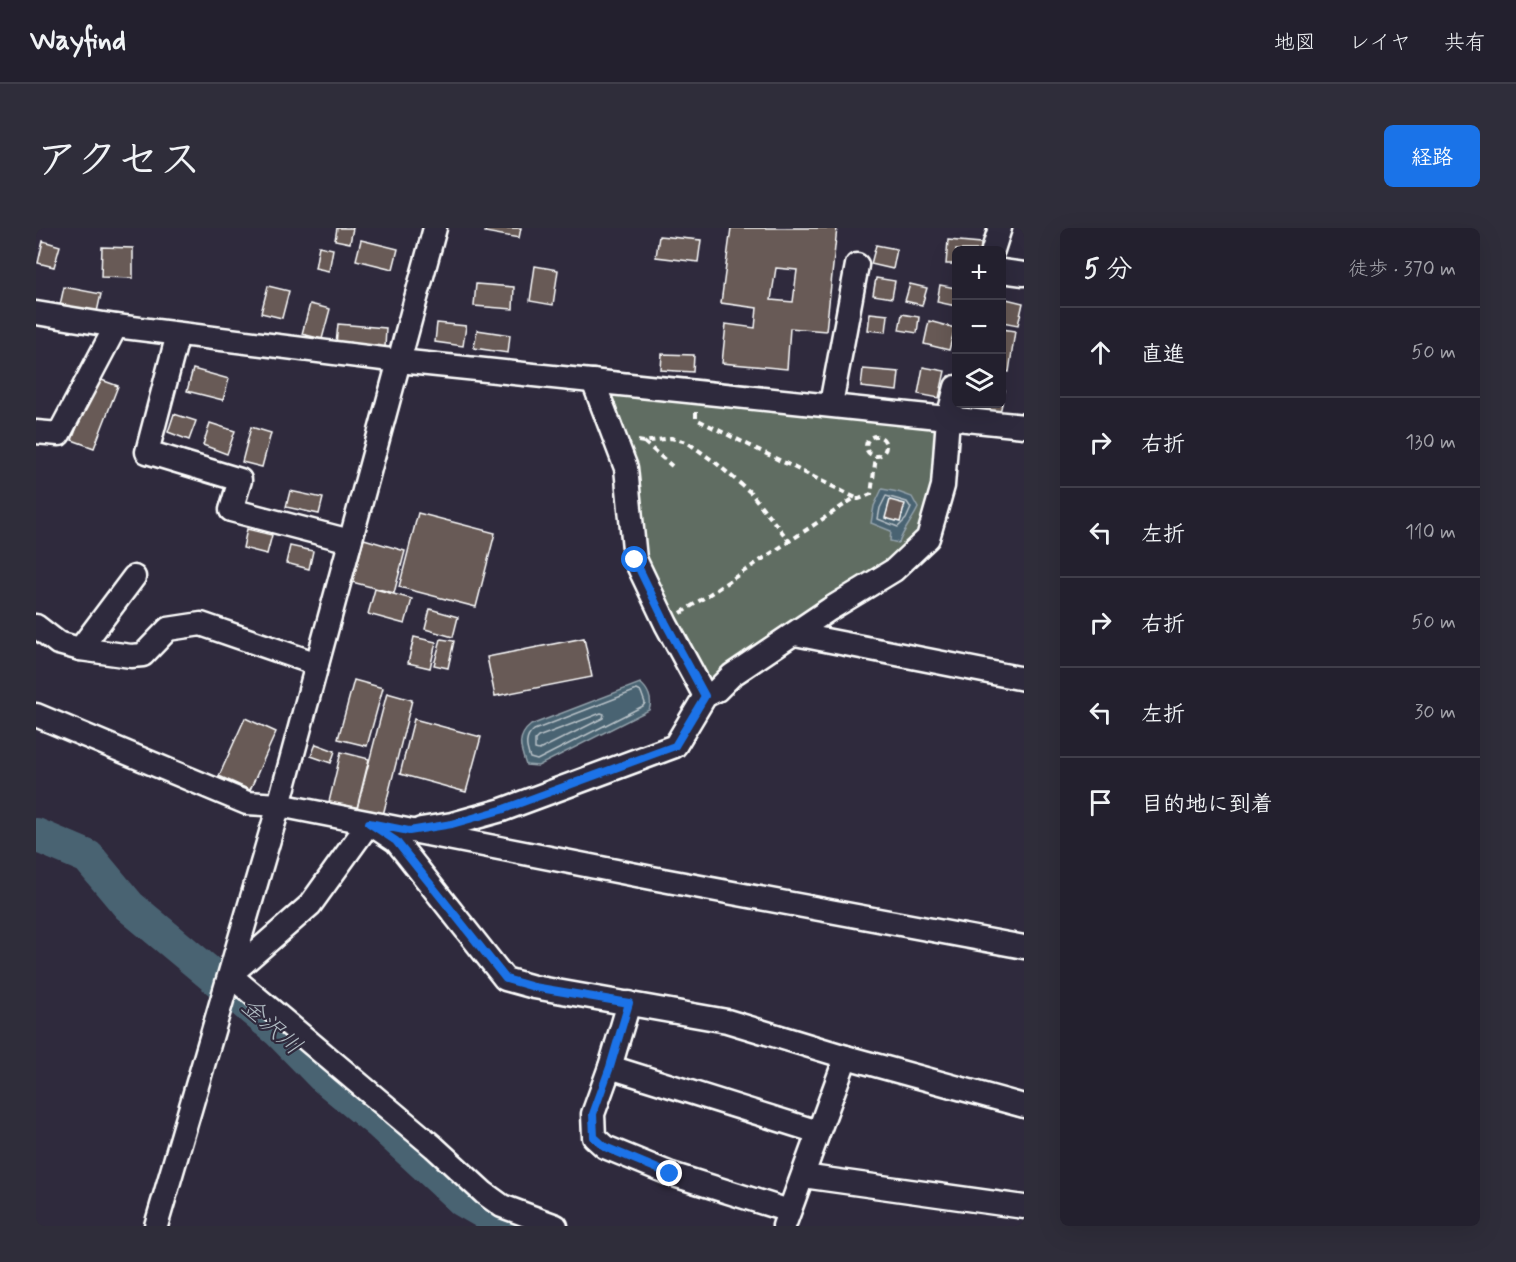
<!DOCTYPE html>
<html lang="ja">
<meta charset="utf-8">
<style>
:root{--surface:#23202e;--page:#2f2d3a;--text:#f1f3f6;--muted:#a3a3aa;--line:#403e4a;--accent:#1a73e8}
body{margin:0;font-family:Mynerve,"Klee One",sans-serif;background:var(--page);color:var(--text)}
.controls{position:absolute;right:18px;top:18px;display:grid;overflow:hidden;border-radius:9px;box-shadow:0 6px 24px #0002}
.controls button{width:54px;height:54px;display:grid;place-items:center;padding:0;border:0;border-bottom:2px solid var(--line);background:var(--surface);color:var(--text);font:30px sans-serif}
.stop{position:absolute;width:18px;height:18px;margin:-14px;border:4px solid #1a73e8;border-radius:50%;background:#fff}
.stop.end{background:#1a73e8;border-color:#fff;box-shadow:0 2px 6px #0008}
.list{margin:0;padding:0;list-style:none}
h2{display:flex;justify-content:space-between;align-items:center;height:78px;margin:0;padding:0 24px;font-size:26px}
h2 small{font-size:20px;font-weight:400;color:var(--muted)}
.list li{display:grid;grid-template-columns:39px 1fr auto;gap:18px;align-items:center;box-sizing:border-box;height:90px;padding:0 24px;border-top:2px solid var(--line)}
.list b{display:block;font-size:22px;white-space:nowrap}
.list em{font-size:20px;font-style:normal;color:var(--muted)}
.icon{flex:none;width:33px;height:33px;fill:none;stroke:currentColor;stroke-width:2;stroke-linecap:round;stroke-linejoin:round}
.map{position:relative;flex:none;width:988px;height:998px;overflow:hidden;border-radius:9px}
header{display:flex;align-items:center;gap:36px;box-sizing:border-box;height:84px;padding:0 30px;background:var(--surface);border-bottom:2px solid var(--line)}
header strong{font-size:28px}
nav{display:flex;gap:33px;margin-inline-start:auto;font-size:21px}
.intro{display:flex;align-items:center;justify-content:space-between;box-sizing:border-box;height:144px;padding:0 36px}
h1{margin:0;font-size:42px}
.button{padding:15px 27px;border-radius:9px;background:var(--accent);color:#fff;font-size:21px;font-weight:700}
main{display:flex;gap:36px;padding:0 36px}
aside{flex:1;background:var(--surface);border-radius:9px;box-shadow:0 6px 24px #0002}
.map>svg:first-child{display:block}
</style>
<header>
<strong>Wayfind</strong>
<nav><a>地図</a><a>レイヤ</a><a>共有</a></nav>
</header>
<div class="intro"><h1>アクセス</h1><a class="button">経路</a></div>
<main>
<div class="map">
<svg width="988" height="998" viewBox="0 0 988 998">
<rect width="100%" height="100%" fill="#2f2a3d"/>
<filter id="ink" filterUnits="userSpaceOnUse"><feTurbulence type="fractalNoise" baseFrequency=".0167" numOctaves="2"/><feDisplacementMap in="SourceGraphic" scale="12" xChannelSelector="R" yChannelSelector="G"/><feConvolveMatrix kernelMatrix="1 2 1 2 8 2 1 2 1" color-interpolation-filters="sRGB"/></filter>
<g filter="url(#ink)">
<polygon fill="#616d62" stroke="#b0b6b0" stroke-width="1.5" points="567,162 903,194 891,299 859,335 670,463 603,330"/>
<g fill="#4a6372" stroke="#92a1aa" stroke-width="1.5">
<path d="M 846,261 L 862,264 L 876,269 L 882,280 C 876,293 867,302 863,315 L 854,313 L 855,303 L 835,295 L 838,278 Z"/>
<path d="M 604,455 C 612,461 617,472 613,482 L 502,538 L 490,537 C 484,520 480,509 495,497 Z"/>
<polygon points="0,610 50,620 63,631 95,671 110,684 101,690 50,632 0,619"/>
<polygon points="121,693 152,716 174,738 178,760 139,719 112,699"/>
<polygon points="206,767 296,848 288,857 200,776"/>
<polygon points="310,859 364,906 355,915 302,866"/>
<polygon points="372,913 407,945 398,952 363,921"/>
<polygon points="432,973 454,987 481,998 455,998 427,978"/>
</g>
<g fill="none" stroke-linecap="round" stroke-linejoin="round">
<g stroke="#b7c1c7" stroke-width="1.5">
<polygon points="850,268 871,274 875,280 870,291 862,299 842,291 844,280"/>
<path d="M 601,462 L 605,464 L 609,475 L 607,478 L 501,532 L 494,530 C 490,519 488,510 498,502 Z"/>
<polygon points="565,485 568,486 567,490 503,522 499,521 499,512 502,509"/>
</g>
<polyline stroke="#4a6372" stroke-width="34" points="0,607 52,629 93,678 244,804 287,848 345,896 427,972 453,987 462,996 469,998"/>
</g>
<g fill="#675a56" stroke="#fff" stroke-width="1.5" fill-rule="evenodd">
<polygon points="301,0 317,0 314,15 299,12"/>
<polygon points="450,0 485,0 483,10 449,4"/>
<path d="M 695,0 L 801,0 L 790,103 L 754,100 L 751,141 L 686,135 L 690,96 L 719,100 L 721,80 L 685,75 ZM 740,40 L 761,42 L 757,74 L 735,72 Z"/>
<polygon points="623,8 665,12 662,34 620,29"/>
<polygon points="325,12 362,21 357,41 320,32"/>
<polygon points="912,12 945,15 945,22 920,22 920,36 910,36"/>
<polygon points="7,13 24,18 18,39 2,35"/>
<polygon points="840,17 861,21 857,41 835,36"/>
<polygon points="283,18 297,21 293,43 279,40"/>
<polygon points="66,19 97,20 97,50 65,49"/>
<polygon points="499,38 522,42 517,77 494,73"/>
<polygon points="840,50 859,53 856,70 837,67"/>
<polygon points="440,56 478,59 477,81 438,78"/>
<polygon points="874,56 891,60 886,77 869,73"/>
<polygon points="904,57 920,60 920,78 901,74"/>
<polygon points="232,58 253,63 246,90 225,85"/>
<polygon points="28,59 65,66 61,84 24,77"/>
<polygon points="966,70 987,75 982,97 966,94"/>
<polygon points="274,76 294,81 286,111 266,106"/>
<polygon points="834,85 852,87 850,104 832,102"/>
<polygon points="866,86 883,89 881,105 863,102"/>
<polygon points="893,93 919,100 913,122 888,116"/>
<polygon points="401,95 430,98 427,118 399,114"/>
<polygon points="302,96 350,100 349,120 300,116"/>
<polygon points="966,101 979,103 973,144 966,143"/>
<polygon points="441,102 474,107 472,125 438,120"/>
<polygon points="626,126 658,127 657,144 625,142"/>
<polygon points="887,139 909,143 903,170 882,166"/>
<polygon points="157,141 193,151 187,172 151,163"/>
<polygon points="827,141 863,144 861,163 825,159"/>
<polygon points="60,150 82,158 58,220 36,212"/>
<polygon points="966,161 969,162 964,185 927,178 927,176 966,176"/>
<polygon points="138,186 160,193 153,212 132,204"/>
<polygon points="174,195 199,203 191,226 167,217"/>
<polygon points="215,199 235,205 226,239 206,234"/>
<polygon points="254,263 287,270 283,286 250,279"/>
<polygon points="854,272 869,276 864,294 849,290"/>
<polygon points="382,285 459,305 440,379 363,359"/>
<polygon points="211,301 236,307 231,326 207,320"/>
<polygon points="328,311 369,323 358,365 316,354"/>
<polygon points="254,318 277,323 273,341 250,335"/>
<polygon points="339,361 376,371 369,396 332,386"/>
<polygon points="394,381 422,389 417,409 389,401"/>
<polygon points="378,409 400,414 394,440 372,435"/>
<polygon points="548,410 556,449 459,468 451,429"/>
<polygon points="405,411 418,413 412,440 398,437"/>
<polygon points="318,452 347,460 331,518 302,511"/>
<polygon points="351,465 376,472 346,591 320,584"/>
<polygon points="209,490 240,504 214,562 183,548"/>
<polygon points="378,491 445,509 430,564 364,546"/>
<polygon points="280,516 299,523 295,535 275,528"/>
<polygon points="305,524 333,531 320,584 292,578"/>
</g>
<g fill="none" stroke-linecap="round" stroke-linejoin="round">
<g stroke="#fff" stroke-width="27">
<g id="minor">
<polyline points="957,22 964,0"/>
<polyline points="966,43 988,46"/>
<polyline points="0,85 80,98 363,133 988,198"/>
<polyline points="142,106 111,224 204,252 195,282 314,313"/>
<polyline points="557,153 590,240 599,331 630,396 669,468"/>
<polyline points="795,176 821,37"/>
<polyline points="0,204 23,206 80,98"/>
<polyline points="0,398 22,415 44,421 95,428 107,427 132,401 165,396 281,436"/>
<polyline points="759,406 988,451"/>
<polyline points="44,421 98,349"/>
<polyline points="0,487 211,575 243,577 616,650 988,719"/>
<polyline points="385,601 416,596 466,582 639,518 669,468 681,462 696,447 794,381 858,342 892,310 907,258 912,190 920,159"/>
<polyline points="593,775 574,839 557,886 558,909 569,919 635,946 753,983"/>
<polyline points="574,839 782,904"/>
<polyline points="767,948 988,979"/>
<polyline points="120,998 243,577 399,0"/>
<polyline points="520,998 466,978 448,965 398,919 194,747 274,677 333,595 360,613 469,751 498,759 691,793 810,829 988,878"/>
<polyline points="748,998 810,829"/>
</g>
</g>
<g stroke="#fff" stroke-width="4" stroke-dasharray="6 4.5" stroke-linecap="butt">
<polyline points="660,184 660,191 822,271"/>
<circle cx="840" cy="218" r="10"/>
<polyline points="602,213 608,214 635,210 651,214 680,235 714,264 754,314"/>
<polyline points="608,214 636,238"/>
<polyline points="645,385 817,271 823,271 835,266 840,228"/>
</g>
<use href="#minor" stroke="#2f2a3d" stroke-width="22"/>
</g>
</g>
<g fill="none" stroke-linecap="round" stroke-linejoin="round" filter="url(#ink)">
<polyline stroke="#1a73e8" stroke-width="8" points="599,332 630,396 669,468 639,518 465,582 416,596 373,603 333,595 360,613 470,751 498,759 593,775 574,839 557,886 558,909 569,919 634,946"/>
</g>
<g text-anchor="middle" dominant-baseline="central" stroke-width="4.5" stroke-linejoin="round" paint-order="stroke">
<g font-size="24" font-style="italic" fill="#aeb9c0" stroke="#2f2a3d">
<text transform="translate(235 799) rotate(42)">金沢川</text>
</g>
</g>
</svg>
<div class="controls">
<button>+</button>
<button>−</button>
<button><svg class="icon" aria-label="layers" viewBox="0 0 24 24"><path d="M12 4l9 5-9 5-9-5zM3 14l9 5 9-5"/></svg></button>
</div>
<div class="stop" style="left:599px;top:332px"></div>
<div class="stop end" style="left:634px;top:946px"></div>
</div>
<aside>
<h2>5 分<small>徒歩 · 370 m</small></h2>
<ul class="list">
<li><svg class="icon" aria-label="ahead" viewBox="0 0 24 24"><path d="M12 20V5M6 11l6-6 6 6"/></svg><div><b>直進</b></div><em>50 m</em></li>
<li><svg class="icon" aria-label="right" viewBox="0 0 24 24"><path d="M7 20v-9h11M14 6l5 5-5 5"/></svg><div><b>右折</b></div><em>130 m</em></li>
<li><svg class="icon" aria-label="left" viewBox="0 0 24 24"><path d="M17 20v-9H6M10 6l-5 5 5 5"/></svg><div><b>左折</b></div><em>110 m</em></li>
<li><svg class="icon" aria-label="right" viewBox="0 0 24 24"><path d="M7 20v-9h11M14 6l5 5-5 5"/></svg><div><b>右折</b></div><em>50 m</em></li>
<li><svg class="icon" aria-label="left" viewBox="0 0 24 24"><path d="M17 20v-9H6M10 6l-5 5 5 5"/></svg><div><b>左折</b></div><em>30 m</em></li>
<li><svg class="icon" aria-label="arrive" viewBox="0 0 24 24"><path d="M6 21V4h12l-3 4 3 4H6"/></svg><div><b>目的地に到着</b></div></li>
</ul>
</aside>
</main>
